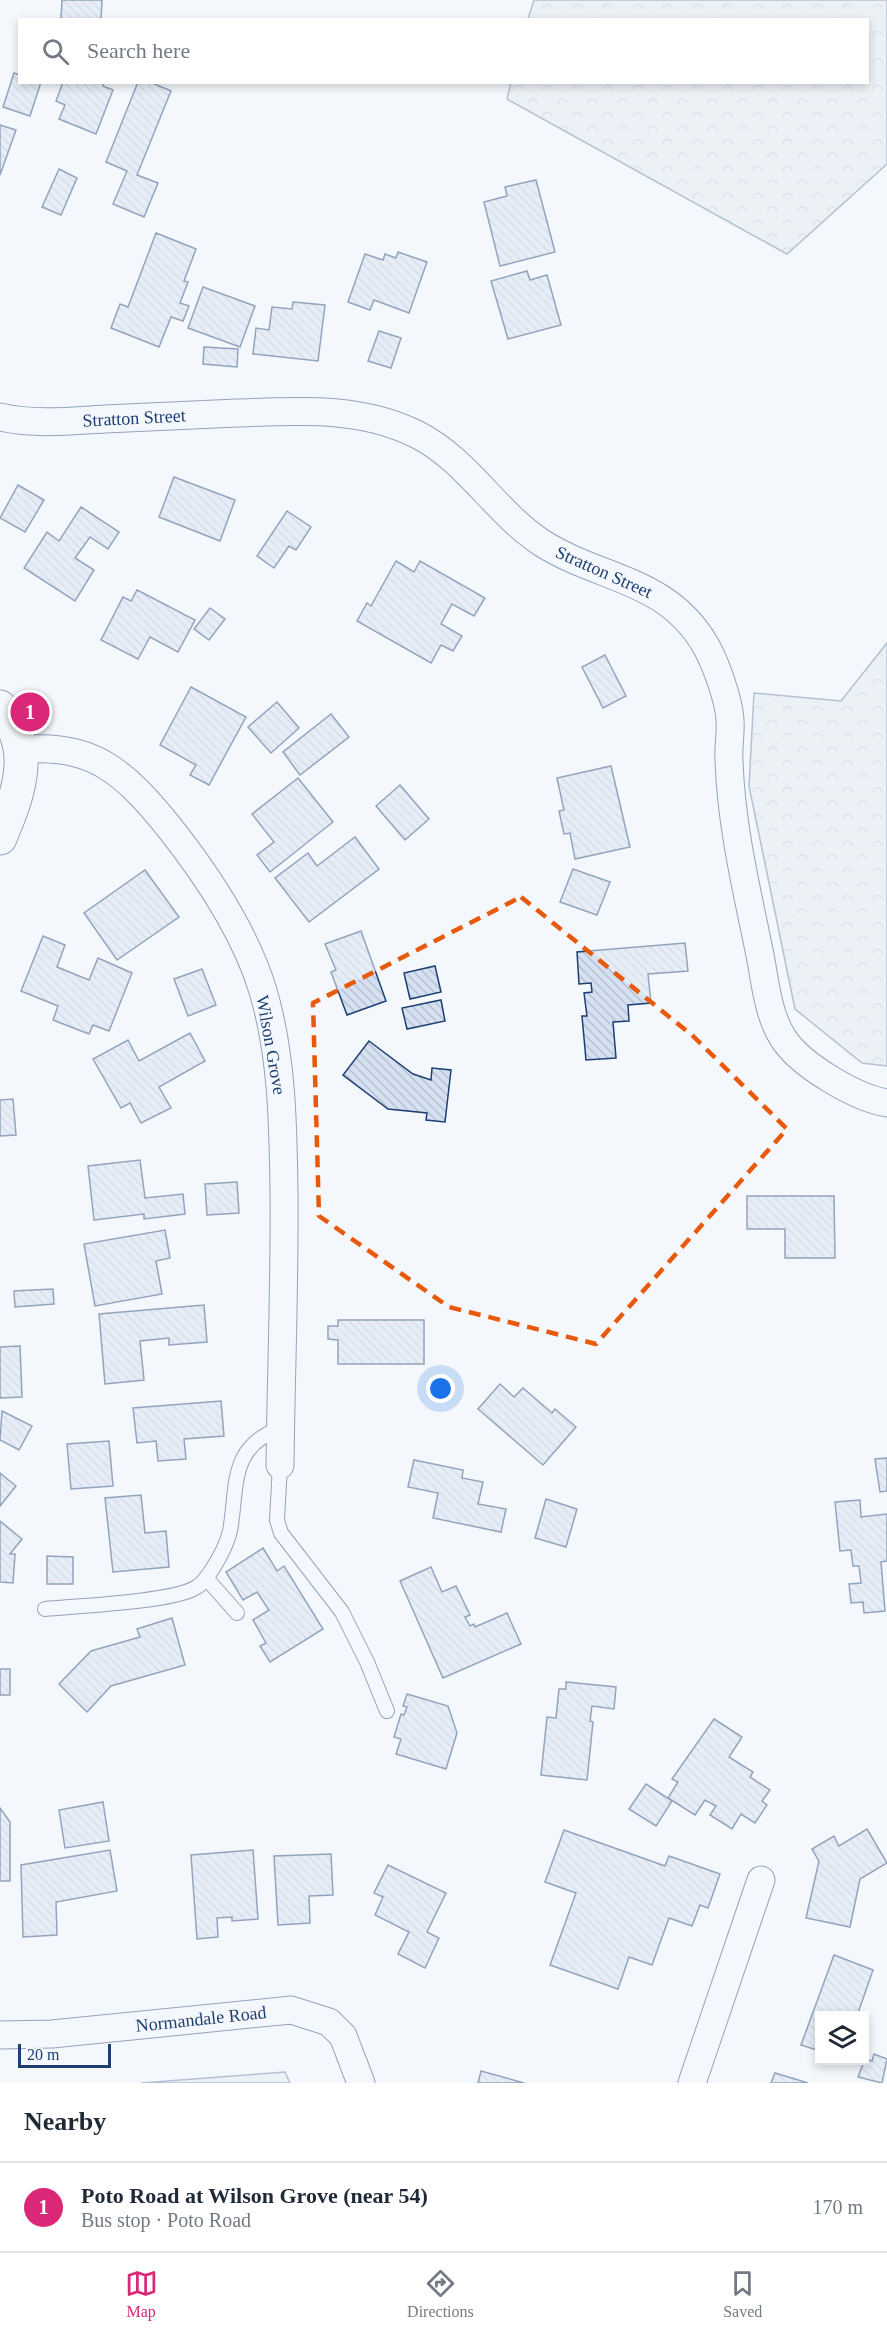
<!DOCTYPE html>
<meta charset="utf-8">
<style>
:root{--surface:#fff;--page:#f2f2f3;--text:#1f2937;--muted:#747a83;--line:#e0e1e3;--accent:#db2777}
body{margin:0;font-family:"Times New Roman",serif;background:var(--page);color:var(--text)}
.controls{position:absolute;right:18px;bottom:18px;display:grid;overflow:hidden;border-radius:0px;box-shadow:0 3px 9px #0003}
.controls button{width:54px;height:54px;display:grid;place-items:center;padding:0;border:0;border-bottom:2px solid var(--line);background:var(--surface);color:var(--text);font:30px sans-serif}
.scale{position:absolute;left:18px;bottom:15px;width:93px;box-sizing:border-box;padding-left:6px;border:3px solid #1d3f73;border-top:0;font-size:16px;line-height:21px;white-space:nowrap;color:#1d3f73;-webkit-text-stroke:4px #f4f7fb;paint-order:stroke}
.you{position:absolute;left:441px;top:1389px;width:21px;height:21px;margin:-15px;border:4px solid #fff;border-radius:50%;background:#1a73e8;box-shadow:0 0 0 9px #1a73e833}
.badge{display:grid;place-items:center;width:39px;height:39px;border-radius:50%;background:var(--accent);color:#fff;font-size:20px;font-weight:700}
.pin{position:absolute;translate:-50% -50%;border:3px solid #fff;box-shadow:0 2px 6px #0006}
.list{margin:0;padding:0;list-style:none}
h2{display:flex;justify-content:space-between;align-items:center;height:78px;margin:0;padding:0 24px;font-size:26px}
h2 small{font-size:20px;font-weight:400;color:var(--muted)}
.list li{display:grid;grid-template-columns:39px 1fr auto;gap:18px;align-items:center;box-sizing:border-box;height:90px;padding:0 24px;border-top:2px solid var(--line)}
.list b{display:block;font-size:22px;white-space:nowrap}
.list p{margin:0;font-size:20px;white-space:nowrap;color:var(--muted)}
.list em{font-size:20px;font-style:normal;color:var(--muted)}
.icon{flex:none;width:33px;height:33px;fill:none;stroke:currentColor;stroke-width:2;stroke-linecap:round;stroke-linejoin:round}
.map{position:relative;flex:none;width:887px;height:2083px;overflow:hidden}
.search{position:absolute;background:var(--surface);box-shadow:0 3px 9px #0003;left:18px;right:18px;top:18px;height:66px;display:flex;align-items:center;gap:15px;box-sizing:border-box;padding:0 21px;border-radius:0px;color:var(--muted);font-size:22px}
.sheet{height:168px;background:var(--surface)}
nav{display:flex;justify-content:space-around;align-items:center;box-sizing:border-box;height:84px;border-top:2px solid var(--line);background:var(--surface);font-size:16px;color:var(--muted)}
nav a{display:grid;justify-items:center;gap:3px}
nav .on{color:var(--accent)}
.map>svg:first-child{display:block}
</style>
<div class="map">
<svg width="887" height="2083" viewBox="0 0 887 2083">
<defs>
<pattern id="forest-crowns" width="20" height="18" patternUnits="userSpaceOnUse" patternTransform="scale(1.5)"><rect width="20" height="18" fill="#e3e9f0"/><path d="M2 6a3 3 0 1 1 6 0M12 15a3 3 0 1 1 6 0" fill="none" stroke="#c2c9d1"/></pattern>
<pattern id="building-back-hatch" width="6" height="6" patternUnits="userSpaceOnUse" patternTransform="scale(1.5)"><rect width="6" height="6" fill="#d5e0f0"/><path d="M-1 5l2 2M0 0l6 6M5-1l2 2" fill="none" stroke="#b6c1d1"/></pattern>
</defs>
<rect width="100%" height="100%" fill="#f4f7fb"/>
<g fill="url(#forest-crowns)" stroke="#687fa3" stroke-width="1.5">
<polygon points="534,0 887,0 887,164 787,254 507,99 511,83 868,82 868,20 528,19"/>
<polygon points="887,643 887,1066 862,1063 795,1009 749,786 754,693 841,701"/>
<polygon points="285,2072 290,2083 141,2083"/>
</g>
<g fill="url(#building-back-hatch)" stroke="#1d3f73" stroke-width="1.5">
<polygon points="62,0 102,0 101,20 61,19"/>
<polygon points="14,73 20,75 20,82 41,82 30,116 3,107"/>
<polygon points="63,82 104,82 103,86 113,90 96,134 59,119 65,105 56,101"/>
<polygon points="138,82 150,82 171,91 137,175 158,183 144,217 113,204 127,171 106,162"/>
<polygon points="0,125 16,130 0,175"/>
<polygon points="59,169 77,178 61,215 42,207"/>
<polygon points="536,180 555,252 500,266 484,202 507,196 505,187"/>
<polygon points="156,233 196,249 184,281 188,282 180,303 189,306 183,321 171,317 159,347 111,328 120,304 128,307"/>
<polygon points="398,252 427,262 409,313 374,300 370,310 348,302 365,254 383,260 385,254 396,258"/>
<polygon points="527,271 530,280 547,275 561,325 508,339 491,281"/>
<polygon points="203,287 255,306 240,347 188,328"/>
<polygon points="293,302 325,305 318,361 253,354 256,328 269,330 272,307 292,309"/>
<polygon points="379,331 401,338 391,368 368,361"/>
<polygon points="204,347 238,349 237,367 203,364"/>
<polygon points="174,477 235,500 220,541 159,517"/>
<polygon points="18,485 44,500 25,532 0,518"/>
<polygon points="81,507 119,532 108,549 90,537 75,558 94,570 75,601 24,568 47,532 59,541"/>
<polygon points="287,511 311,527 296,550 289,546 274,568 257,556"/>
<polygon points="396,561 414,572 420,561 485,598 474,616 452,604 441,624 462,636 453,651 441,645 431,663 357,621 367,603 371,606"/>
<polygon points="137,590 195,620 178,652 150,637 138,659 101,640 123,597 131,601"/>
<polygon points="210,608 225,619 209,640 194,629"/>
<polygon points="605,655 626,696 603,708 582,667"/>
<polygon points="191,687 246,717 209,785 190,775 196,765 160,745"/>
<polygon points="277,702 299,728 271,753 248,727"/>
<polygon points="331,714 349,737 300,775 283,752"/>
<polygon points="611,766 630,847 575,859 570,833 564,834 559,811 564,810 557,778"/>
<polygon points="298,778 333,822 270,872 257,855 274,842 252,814"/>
<polygon points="400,785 429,819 405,840 376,806"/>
<polygon points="355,837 379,869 309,922 275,878 308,853 317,866"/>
<polygon points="573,869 610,882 597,915 560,902"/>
<polygon points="145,870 179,917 117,960 84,913"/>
<polygon points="361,931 386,1001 347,1015 331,972 336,970 325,944"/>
<polygon points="43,936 65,945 57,967 89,980 98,958 132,973 109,1031 93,1025 89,1034 53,1020 58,1006 21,991"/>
<polygon points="685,943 688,971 648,974 651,1003 628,1005 629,1021 613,1022 616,1058 586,1060 582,1016 587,1016 584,993 592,992 591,983 579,984 577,952"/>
<polygon points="435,966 441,992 410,999 404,973"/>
<polygon points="202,969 216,1005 188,1016 174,979"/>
<polygon points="441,1000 445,1021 407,1029 402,1008"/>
<polygon points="190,1033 205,1061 159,1087 171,1108 141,1123 130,1103 121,1108 93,1059 128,1040 139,1061"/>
<polygon points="369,1041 413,1074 431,1080 432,1068 451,1070 445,1122 426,1120 427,1113 388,1109 343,1075"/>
<polygon points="13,1099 16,1135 0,1136 0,1100"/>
<polygon points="140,1160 145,1198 183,1194 185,1214 144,1219 144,1214 94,1220 88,1166"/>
<polygon points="237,1182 239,1213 207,1215 205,1184"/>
<polygon points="747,1196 834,1196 835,1258 785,1258 785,1229 747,1229"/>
<polygon points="165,1230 170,1258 156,1261 162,1294 95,1306 84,1244"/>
<polygon points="53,1289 54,1304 15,1307 14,1291"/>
<polygon points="204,1305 207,1342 169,1345 169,1338 140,1341 144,1380 105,1384 99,1314"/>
<polygon points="338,1320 424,1320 424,1364 338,1364 338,1340 328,1339 328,1326 338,1326"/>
<polygon points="20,1346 22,1397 0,1398 0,1347"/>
<polygon points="500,1384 514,1397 523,1388 552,1413 555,1409 576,1427 543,1465 478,1409"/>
<polygon points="221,1401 224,1436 184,1439 186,1459 158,1461 156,1441 137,1443 133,1408"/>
<polygon points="2,1411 32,1426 19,1450 0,1440"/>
<polygon points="109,1441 113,1486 71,1489 67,1444"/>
<polygon points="887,1458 887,1491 880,1492 875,1459"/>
<polygon points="414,1460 463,1470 462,1478 483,1482 478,1504 506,1509 501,1532 433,1518 438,1493 408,1487"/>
<polygon points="0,1473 16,1486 0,1506"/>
<polygon points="141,1495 145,1533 166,1531 169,1567 113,1572 105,1498"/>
<polygon points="546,1499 577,1509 566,1547 535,1538"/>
<polygon points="860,1500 861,1517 887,1514 887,1561 881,1562 885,1611 864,1613 863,1602 851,1603 849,1584 861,1583 859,1566 853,1566 851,1550 840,1551 835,1502"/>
<polygon points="0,1521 22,1539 10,1554 15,1554 13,1583 0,1582"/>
<polygon points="263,1548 277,1571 284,1566 323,1629 270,1662 260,1646 266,1643 253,1620 269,1610 257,1592 243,1600 226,1572"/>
<polygon points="47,1556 73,1557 73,1584 47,1584"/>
<polygon points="431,1567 442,1592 456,1586 470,1615 465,1617 470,1626 474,1624 475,1627 507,1613 521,1644 443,1678 400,1581"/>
<polygon points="172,1618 185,1665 111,1686 87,1712 59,1684 91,1651 140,1637 137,1629"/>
<rect x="0" y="1669" width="10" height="26"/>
<polygon points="566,1682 616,1687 614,1709 592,1706 590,1721 593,1722 587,1780 541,1775 547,1717 556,1718 559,1689 566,1689"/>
<polygon points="407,1694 448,1706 457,1733 446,1769 396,1754 401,1739 394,1737 401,1714 404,1715 407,1707 403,1706"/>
<polygon points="714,1719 742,1737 729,1757 753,1772 750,1777 770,1790 762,1801 767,1805 755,1823 741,1814 732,1829 710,1815 716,1806 705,1800 695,1815 668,1798 678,1782 672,1779"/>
<polygon points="646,1784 672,1801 656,1826 629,1809"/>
<polygon points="103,1802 109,1841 65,1848 59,1810"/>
<polygon points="0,1808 10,1822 10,1881 0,1881"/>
<polygon points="867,1829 887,1863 860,1879 850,1927 806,1918 819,1861 812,1849 834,1836 839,1846"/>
<polygon points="564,1830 665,1866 669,1856 720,1874 708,1908 700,1905 692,1926 669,1918 652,1965 629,1957 618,1989 550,1965 576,1893 545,1882"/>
<polygon points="110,1850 117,1891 56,1902 57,1935 23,1937 21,1865"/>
<polygon points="253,1850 258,1919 232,1921 232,1917 217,1918 218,1937 197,1939 191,1855"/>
<polygon points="331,1854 333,1895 309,1896 310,1923 278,1925 274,1856"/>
<polygon points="388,1865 446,1893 427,1932 439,1938 425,1968 398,1954 409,1932 375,1915 383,1897 374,1893"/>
<polygon points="834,1955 873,1970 857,2016 820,2016 820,2051 801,2045"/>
<polygon points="874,2054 887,2059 882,2083 858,2077 865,2059 872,2061"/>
<polygon points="481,2071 524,2083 478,2083"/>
<polygon points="775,2073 808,2083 771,2083"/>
</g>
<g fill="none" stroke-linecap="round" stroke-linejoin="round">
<g stroke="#1d3f73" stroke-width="16">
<g id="service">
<polyline points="280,1465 277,1520 281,1533 342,1612 367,1662 387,1711"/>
<polyline points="207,1579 237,1613"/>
<path d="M 45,1609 C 76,1606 171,1602 195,1588 C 203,1584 208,1576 213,1568 C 220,1557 227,1544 230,1531 C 238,1487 228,1447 281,1428"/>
</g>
</g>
<g stroke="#1d3f73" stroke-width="29">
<g id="minor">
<path d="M 0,417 C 34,425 71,421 105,419 C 149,417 193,415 237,413 C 299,411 361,406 418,435 C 467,460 496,513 542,543 C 600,580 667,578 706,646 C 716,664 729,700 730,720 C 731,734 728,747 729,760 C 731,826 747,891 760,955 C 765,981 768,1015 783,1038 C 800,1065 856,1098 887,1103"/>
<path d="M 21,750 C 93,742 126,774 169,827 C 207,875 245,931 263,991 C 282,1055 283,1123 284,1189 C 285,1281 281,1373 280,1465"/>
<polyline points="0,2035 52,2034 291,2010 329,2022 343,2036 361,2083"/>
<polyline points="692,2083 761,1880"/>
</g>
</g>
<g stroke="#1d3f73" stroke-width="35">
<path id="tertiary" d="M 0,707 C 36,748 19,793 0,838"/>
</g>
<use href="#service" stroke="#f4f7fb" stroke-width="14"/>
<use href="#minor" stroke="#f4f7fb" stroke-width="27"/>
<use href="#tertiary" stroke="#f4f7fb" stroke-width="33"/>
</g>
<path d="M0 0H887V2083H0ZM 521,897 L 693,1036 L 787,1129 L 596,1344 L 449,1307 L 319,1216 L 313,1003 Z" fill="#f4f7fb" fill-opacity=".55" fill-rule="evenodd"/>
<path fill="none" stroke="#e8590c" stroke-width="4.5" stroke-dasharray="12 8" stroke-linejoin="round" d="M 521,897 L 693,1036 L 787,1129 L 596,1344 L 449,1307 L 319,1216 L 313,1003 Z"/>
<g text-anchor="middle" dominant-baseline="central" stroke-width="4.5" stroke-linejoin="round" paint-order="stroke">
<g font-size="18" fill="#1d3f73" stroke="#f4f7fb">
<text transform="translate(134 418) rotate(-3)">Stratton Street</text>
<text transform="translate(604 572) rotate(24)">Stratton Street</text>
<text transform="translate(271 1045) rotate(80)">Wilson Grove</text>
<text transform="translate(201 2019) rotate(-6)">Normandale Road</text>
</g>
</g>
</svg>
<div class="controls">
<button><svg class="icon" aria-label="layers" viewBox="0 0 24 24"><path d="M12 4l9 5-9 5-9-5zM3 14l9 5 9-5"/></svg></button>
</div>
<div class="scale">20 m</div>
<div class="you"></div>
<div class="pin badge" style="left:30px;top:712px">1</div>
<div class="search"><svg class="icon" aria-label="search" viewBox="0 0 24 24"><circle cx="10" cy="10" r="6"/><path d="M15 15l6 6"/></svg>Search here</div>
</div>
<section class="sheet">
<h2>Nearby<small></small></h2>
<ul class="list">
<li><span class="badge">1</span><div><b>Poto Road at Wilson Grove (near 54)</b><p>Bus stop · Poto Road</p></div><em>170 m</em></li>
</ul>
</section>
<nav>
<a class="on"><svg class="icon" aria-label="map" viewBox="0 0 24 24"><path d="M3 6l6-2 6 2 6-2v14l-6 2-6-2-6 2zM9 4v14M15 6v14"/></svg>Map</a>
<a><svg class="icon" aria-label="directions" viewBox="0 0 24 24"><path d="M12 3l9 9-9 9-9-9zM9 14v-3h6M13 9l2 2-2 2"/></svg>Directions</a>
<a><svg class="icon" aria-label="saved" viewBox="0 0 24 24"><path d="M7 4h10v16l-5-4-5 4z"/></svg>Saved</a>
</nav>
